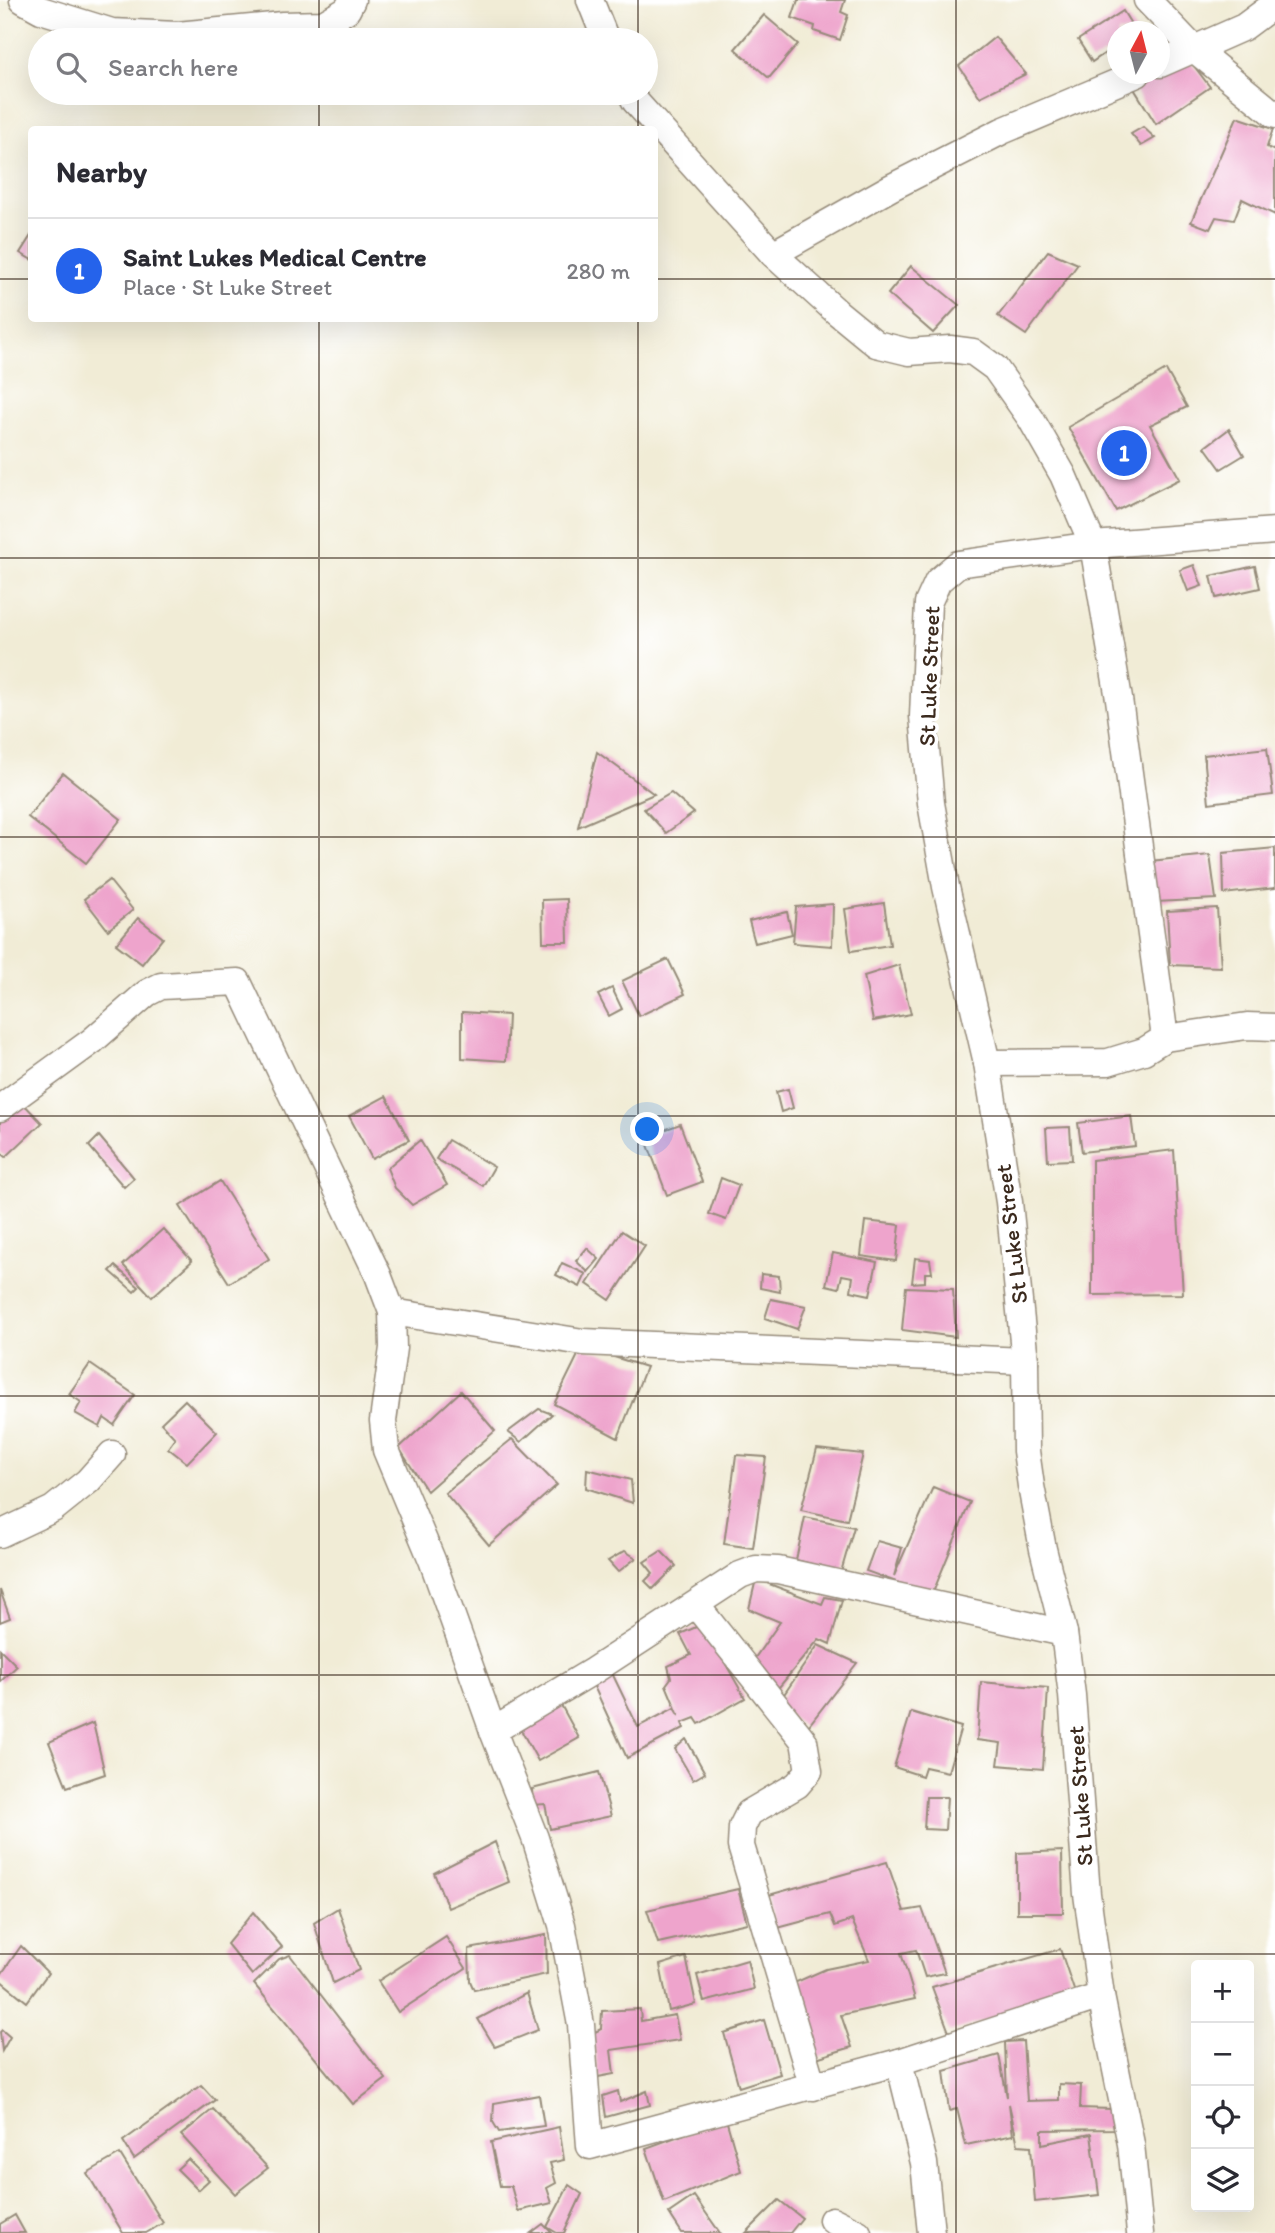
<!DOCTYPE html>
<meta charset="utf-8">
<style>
:root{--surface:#fff;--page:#f2f2f3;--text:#2b2b33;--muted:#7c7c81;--line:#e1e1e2;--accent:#2563eb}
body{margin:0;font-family:Itim,sans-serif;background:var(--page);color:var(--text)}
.controls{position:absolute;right:21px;bottom:21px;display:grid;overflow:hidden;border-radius:7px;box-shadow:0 7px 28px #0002}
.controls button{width:63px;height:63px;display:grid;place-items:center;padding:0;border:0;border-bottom:2px solid var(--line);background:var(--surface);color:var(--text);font:35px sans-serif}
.compass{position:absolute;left:1107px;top:21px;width:63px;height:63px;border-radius:50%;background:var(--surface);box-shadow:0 7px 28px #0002;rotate:7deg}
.you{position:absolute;left:648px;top:1130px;width:24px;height:24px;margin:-18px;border:5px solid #fff;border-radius:50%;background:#1a73e8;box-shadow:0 0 0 10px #1a73e833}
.badge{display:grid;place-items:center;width:46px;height:46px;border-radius:50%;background:var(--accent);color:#fff;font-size:23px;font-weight:700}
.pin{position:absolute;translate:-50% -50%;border:4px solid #fff;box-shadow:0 2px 7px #0006}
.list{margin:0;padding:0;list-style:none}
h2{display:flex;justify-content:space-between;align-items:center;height:91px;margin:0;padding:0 28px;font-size:30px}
h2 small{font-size:23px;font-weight:400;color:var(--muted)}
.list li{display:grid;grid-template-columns:46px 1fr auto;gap:21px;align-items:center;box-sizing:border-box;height:105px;padding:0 28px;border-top:2px solid var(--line)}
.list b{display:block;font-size:26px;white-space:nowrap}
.list p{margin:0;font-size:23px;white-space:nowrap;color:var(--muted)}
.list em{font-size:23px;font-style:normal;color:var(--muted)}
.icon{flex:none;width:38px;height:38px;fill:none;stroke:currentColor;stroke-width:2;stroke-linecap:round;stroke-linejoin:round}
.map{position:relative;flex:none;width:1275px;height:2233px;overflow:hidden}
.search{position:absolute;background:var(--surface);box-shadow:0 7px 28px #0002;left:28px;top:28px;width:630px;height:77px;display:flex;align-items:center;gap:18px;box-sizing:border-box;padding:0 24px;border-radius:38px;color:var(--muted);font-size:26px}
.panel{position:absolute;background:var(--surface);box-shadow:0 7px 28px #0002;left:28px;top:126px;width:630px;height:196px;border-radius:7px}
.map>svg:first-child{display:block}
</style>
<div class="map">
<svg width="1275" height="2233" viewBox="0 0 1275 2233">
<rect width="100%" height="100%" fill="#fff"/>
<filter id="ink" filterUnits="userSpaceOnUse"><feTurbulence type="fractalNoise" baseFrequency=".0143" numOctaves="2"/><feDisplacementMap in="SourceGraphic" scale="14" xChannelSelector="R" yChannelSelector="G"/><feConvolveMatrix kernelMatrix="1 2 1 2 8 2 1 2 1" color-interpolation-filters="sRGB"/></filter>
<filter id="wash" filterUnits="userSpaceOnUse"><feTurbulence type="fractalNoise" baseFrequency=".00686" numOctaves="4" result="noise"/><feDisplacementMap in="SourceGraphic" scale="28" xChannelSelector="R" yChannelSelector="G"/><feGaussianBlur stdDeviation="1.57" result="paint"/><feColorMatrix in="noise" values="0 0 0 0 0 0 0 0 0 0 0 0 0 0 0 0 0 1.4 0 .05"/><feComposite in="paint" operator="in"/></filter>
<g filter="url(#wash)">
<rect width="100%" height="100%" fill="#f1ecd6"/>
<g id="blocks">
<g fill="#eea4cc">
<polygon points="798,0 845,0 841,12 848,15 840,40 814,31 815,26 792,18"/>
<polygon points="1123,11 1136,32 1118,32 1118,52 1114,47 1092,62 1078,40"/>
<polygon points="764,15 798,44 769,78 735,49"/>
<polygon points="995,37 1026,74 980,97 959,66"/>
<polygon points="1184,53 1210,87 1156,124 1133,87"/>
<polygon points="1237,117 1273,129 1267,147 1275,151 1275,215 1242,199 1234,220 1216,217 1210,229 1191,222"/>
<polygon points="1143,127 1155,138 1141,146 1131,134"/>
<polygon points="32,234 32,260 20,253"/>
<polygon points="1048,251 1078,264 1026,335 998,316"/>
<polygon points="911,266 959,305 933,333 888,294"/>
<polygon points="1166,370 1187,407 1150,425 1180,479 1116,511 1068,427"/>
<polygon points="1229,429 1244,455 1221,469 1205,447"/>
<polygon points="1194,565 1202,586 1188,591 1180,570"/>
<polygon points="1255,566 1260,588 1216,598 1211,576"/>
<polygon points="1267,748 1273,795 1209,803 1204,755"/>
<polygon points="597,752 654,794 578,827"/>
<polygon points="63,773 121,819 86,863 28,817"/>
<polygon points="671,793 694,813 666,833 644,809"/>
<polygon points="1275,848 1275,888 1224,894 1223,853"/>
<polygon points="1210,855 1216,899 1155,902 1150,861"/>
<polygon points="109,880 133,910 108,930 84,899"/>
<polygon points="567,899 568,942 543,942 542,900"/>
<polygon points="884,903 890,945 851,951 845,909"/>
<polygon points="833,904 832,946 793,943 796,907"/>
<polygon points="1217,908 1221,967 1170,965 1167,911"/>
<polygon points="787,912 792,934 755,943 749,921"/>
<polygon points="138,918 163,938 142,964 116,944"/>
<polygon points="668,959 685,994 639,1016 622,981"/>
<polygon points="899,965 911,1014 873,1021 864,976"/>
<polygon points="612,988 622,1009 609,1016 598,995"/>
<polygon points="462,1012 508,1015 506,1061 462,1058"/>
<polygon points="788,1089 793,1108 781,1112 776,1092"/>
<polygon points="386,1096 409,1140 372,1159 349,1116"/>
<polygon points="18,1098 42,1123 6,1157 0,1152 0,1115"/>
<polygon points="1131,1116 1135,1146 1082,1152 1078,1123"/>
<polygon points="680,1124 702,1182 667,1195 645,1137"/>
<polygon points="1070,1127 1072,1160 1048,1161 1046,1128"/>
<polygon points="99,1136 134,1178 124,1187 89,1146"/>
<polygon points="420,1140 447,1185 412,1205 395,1188 387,1168"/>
<polygon points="448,1140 494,1167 483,1186 436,1159"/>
<polygon points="1174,1150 1183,1294 1092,1295 1092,1160"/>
<polygon points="721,1178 739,1185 726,1220 709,1214"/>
<polygon points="220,1181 269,1259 229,1283 180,1206"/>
<polygon points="865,1221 900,1225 896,1261 861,1256"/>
<polygon points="163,1229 192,1261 152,1297 123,1265"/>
<polygon points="622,1231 645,1246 610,1300 587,1284"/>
<polygon points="587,1248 599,1259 588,1272 576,1261"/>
<polygon points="833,1253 877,1262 870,1295 851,1291 853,1277 842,1275 839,1288 826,1285"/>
<polygon points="915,1258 930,1260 932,1273 925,1273 925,1282 912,1283"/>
<polygon points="562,1263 586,1274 580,1287 556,1275"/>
<polygon points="115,1266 139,1287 134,1292 110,1271"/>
<polygon points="761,1274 779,1276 780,1292 760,1288"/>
<polygon points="906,1287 953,1289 956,1337 902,1330"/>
<polygon points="771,1299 806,1306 797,1329 765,1318"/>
<polygon points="582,1347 646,1367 618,1438 554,1404"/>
<polygon points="90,1364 135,1395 114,1425 104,1418 100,1427 75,1413 81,1402 69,1394"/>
<polygon points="461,1391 495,1431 427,1491 399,1448"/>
<polygon points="185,1400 217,1432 187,1463 168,1448 175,1438 161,1423"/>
<polygon points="539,1409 552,1414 521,1442 508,1432"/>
<polygon points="512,1439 557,1485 489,1545 445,1493"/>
<polygon points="817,1449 863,1454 847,1520 801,1510"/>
<polygon points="736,1455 766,1457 753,1548 724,1544"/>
<polygon points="587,1469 631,1480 633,1503 586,1488"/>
<polygon points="933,1487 970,1502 932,1595 866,1571 877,1541 902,1548 894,1576"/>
<polygon points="805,1517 854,1527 841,1572 796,1560"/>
<polygon points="625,1551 636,1558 618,1572 608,1561"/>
<polygon points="661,1551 676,1566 653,1589 645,1581 653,1573 644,1562"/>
<polygon points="756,1579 822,1604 825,1597 842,1600 830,1644 819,1639 770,1698 743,1675 780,1622 749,1609"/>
<polygon points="0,1590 10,1618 0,1622"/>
<polygon points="703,1624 745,1698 699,1724 695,1718 682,1723 684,1728 627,1758 592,1682 611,1671 638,1727 674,1708 679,1716 666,1685 671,1678 668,1666 691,1655 680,1634"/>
<polygon points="818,1645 857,1663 806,1729 776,1706"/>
<polygon points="0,1649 17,1666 0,1682"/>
<polygon points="981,1682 1048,1688 1043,1769 998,1765 1001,1743 977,1740"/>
<polygon points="561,1705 579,1738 538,1761 521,1730"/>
<polygon points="911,1712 961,1727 948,1772 925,1767 922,1776 894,1767"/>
<polygon points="93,1723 105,1774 67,1787 49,1742"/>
<polygon points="686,1739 705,1773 693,1780 675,1749"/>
<polygon points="599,1772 611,1816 550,1829 545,1804 533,1805 532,1789"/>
<polygon points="926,1797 947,1797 945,1830 924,1829"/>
<polygon points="495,1842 509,1882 448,1908 434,1873"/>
<polygon points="1062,1851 1063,1913 1017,1913 1017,1853"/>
<polygon points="887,1862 904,1911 922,1908 945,1973 925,1977 916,1950 901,1953 915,1999 841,2015 852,2047 816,2058 794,1983 826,1969 869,1960 852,1920 835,1926 830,1914 774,1929 769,1895"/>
<polygon points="738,1889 747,1923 658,1943 647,1910"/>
<polygon points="338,1908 359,1970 333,1983 314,1923"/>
<polygon points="253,1912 282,1947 252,1975 227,1944"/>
<polygon points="546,1935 547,1974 474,1990 470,1981 469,1949"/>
<polygon points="446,1937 466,1968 398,2012 378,1981"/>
<polygon points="21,1946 48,1973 27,2002 0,1980 0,1976"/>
<polygon points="1060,1949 1075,1993 949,2032 932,1987"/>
<polygon points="290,1955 386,2079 353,2104 254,1984 279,1959"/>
<polygon points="686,1957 696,2004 669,2011 660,1965"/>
<polygon points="747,1960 754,1989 704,2002 697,1975"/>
<polygon points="527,1993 538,2030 495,2047 478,2019"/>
<polygon points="640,2009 641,2021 675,2015 680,2040 611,2050 614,2074 598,2077 593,2033 601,2029 602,2011"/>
<polygon points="764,2020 780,2074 739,2087 724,2033"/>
<polygon points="2,2030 10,2037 2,2051 0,2032"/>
<polygon points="1023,2041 1027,2101 1059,2100 1059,2084 1081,2085 1080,2108 1112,2109 1114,2129 1042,2130 1042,2144 1091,2134 1099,2195 1035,2202 1031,2146 1018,2145 1009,2104 1013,2135 966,2145 957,2109 949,2111 944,2071 999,2055 1007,2097 1005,2042"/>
<polygon points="201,2085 215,2100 134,2159 123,2141"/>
<polygon points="618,2091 620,2102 647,2091 650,2105 606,2117 603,2096"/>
<polygon points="539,2095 544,2126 499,2132 493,2122 494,2103"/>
<polygon points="213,2109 268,2168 235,2194 181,2135"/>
<polygon points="726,2119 741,2171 664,2202 646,2148"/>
<polygon points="559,2127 564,2160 550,2163 556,2183 547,2188 552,2203 518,2211 511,2186 500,2186 491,2142"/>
<polygon points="120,2154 163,2223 146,2233 123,2233 87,2173"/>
<polygon points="188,2159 209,2180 198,2190 177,2169"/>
<polygon points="569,2185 582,2194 564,2233 557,2233 547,2227"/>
<polygon points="694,2196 720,2233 682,2233 669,2213"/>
<polygon points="779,2200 802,2218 790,2233 746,2233"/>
<polygon points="15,2215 25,2233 0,2233 0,2224"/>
<polygon points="543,2224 552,2233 531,2233"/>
</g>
</g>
</g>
<g filter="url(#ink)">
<use href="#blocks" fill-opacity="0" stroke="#968b7a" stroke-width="2"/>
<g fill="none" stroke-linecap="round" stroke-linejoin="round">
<g stroke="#968b7a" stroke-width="29">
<g id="minor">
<polyline points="23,0 41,10 112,32 177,35 283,25 323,24 347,10 352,0"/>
<polyline points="590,0 606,40"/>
<polyline points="1147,0 1194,49 1275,115"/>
<polyline points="1160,64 1244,27 1275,4"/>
<polyline points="631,93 635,101 773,254 837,312 876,344 909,352 950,349 973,352 995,368 1031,419 1063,475 1093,545 1119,699 1165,1038 1144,1051 1108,1062 987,1063"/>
<polyline points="773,254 890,188 1002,131 1137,74"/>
<polyline points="1165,1038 1247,1026 1275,1027"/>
<polyline points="0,1108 92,1041 147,993 161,986 238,982 378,1275 392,1312 393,1348 383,1421 386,1450 432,1560 493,1731 535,1838 562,1925 581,2025 590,2146 899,2062 924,2163 931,2233"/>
<polyline points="392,1312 583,1342 1025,1361"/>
<polyline points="0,1534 53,1509 88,1481 112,1454"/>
<polyline points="696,1605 804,1741 809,1771 797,1785 749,1813 742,1827 741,1846 813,2087"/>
<polyline points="493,1731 593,1671 740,1575 756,1569 778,1570 1064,1633"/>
<polyline points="899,2062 1101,1996"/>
<polyline points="832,2220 858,2233"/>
<polyline points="1140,2233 1131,2144 1101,1996 1087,1894 1072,1695 1064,1633 1043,1549 1031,1486 1026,1451 1025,1361 1009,1202 987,1063 946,887 931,803 923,716 928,603 938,581 958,564 1093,545 1275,531"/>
</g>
</g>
<use href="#minor" stroke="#fff" stroke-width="26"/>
</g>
</g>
<path fill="none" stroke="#3b2a1e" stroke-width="2" stroke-opacity="0.55" d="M 319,0 L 319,40M 638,0 L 638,40M 956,0 L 956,2233M 319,93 L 319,130M 638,93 L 638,130M 0,279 L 32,279M 654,279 L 1275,279M 319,318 L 319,2233M 638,318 L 638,2233M 0,558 L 1275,558M 0,837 L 1275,837M 0,1116 L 1275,1116M 0,1396 L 1275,1396M 0,1675 L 1275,1675M 0,1954 L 1275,1954"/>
<g text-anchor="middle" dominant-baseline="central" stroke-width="7" stroke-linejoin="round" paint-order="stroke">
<g font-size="23" fill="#3b2a1e" stroke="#fff">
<text transform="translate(929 676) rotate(-88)">St Luke Street</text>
<text transform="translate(1011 1234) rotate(-97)">St Luke Street</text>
<text transform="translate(1080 1796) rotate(-94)">St Luke Street</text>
</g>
</g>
</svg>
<div class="controls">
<button>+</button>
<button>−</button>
<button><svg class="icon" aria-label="locate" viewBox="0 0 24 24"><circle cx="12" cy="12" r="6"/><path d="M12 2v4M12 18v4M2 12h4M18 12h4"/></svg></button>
<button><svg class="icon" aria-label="layers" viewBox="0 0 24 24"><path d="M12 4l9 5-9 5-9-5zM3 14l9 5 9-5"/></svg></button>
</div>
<svg class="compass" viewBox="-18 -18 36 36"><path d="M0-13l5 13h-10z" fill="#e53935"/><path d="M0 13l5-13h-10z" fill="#7c7c81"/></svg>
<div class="you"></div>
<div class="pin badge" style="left:1124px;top:453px">1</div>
<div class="search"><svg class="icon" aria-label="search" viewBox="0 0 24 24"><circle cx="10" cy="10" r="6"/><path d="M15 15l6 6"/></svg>Search here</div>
<section class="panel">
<h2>Nearby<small></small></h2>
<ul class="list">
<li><span class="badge">1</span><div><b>Saint Lukes Medical Centre</b><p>Place · St Luke Street</p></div><em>280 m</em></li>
</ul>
</section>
</div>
